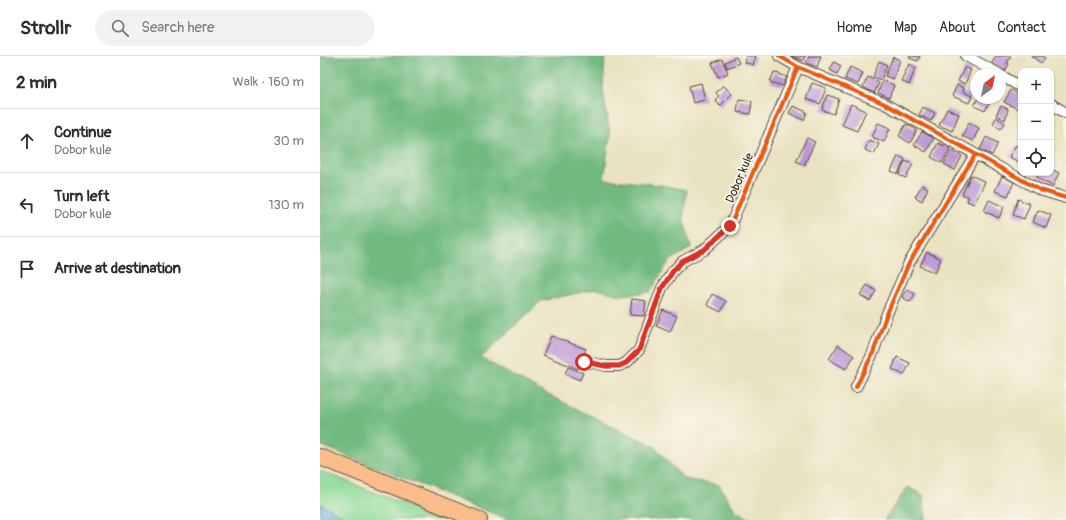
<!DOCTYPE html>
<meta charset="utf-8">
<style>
:root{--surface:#fff;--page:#f2f2f3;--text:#2b2b33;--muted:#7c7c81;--line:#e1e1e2}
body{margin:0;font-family:Pangolin,sans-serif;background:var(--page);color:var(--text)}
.controls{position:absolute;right:12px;top:12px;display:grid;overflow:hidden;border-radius:8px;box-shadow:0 1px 3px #0004}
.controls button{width:36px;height:36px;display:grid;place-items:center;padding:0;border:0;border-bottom:1px solid var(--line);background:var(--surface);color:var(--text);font:20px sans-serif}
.compass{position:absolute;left:650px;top:12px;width:36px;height:36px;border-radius:50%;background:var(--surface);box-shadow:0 1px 3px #0004;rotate:33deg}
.stop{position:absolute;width:12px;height:12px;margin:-9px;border:3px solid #d93025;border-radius:50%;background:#fff}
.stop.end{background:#d93025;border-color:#fff;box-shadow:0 1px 4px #0008}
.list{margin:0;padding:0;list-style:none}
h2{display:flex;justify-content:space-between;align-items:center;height:52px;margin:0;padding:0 16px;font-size:17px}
h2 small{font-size:13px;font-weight:400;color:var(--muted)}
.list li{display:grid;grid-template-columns:26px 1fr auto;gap:12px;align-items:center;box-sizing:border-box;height:64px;padding:0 16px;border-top:1px solid var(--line)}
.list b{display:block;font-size:15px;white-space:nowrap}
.list p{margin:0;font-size:13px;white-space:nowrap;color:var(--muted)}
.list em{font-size:13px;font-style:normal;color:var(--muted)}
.icon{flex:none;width:22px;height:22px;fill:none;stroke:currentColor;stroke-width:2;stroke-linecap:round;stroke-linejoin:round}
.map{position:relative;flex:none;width:746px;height:464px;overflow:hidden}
header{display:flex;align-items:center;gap:24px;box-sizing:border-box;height:56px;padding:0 20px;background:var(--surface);border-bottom:1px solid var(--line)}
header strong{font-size:19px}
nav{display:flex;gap:22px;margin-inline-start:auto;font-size:14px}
.search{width:280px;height:36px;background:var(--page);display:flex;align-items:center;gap:10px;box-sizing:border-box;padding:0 14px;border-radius:22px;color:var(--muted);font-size:15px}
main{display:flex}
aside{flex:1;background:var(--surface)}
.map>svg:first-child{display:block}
</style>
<header>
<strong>Strollr</strong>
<div class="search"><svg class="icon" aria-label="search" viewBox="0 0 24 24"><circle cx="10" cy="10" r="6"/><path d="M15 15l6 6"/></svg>Search here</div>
<nav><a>Home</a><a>Map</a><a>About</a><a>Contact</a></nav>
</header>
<main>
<aside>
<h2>2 min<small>Walk · 160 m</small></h2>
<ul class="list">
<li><svg class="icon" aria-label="ahead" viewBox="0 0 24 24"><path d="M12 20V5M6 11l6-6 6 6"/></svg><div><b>Continue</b><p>Dobor kule</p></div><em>30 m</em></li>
<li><svg class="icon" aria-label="left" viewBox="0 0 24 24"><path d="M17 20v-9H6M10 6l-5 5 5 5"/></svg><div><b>Turn left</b><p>Dobor kule</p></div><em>130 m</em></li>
<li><svg class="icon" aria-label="arrive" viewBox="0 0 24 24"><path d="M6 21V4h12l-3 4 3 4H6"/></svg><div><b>Arrive at destination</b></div></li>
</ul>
</aside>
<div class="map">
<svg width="746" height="464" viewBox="0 0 746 464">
<rect width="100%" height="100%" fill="#fbf7ec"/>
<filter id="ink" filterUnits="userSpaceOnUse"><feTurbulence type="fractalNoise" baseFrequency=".025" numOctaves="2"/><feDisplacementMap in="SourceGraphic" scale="8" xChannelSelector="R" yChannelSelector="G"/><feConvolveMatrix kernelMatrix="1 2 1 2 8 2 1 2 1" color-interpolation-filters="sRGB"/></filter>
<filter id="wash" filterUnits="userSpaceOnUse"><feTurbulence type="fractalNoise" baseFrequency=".012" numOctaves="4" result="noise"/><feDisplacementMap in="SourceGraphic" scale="16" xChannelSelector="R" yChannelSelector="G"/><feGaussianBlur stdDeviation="0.9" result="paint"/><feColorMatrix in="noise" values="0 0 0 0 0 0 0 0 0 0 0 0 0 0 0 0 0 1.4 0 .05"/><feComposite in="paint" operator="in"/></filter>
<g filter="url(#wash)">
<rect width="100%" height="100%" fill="#e9e2c0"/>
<polygon fill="#8bda98" stroke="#63825b" points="0,415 124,464 31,464 0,448"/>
<g fill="#70ba80" stroke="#56724f">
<polygon points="0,0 285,0 283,33 290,78 284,123 341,129 367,134 363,161 371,192 349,205 330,236 301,239 276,233 221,245 161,302 226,338 334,390 364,423 399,429 415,454 432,464 190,464 0,389"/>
<polygon points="588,431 603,439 606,464 564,464"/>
</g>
<polygon fill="#63a9d9" stroke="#4f6a7c" points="0,448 31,464 0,464"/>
<g id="blocks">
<g fill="#bc97d6">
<polygon points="426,0 436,0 433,9 424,6"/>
<polygon points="471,0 485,0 483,5"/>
<polygon points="489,0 501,0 497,11 486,7"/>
<polygon points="590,0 600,0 598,5 589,2"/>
<polygon points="676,0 691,0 687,7 689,8 684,17 671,9"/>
<polygon points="711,0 722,0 725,2 721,7"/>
<polygon points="416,1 419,7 407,12 405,6"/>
<polygon points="573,1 580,4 573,23 565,20"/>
<polygon points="402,3 408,17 398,21 392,7"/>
<polygon points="559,5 567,9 561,24 553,21"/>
<polygon points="514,6 521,10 517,18 510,14"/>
<polygon points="589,8 596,11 589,29 581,25"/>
<polygon points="530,11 543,17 538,28 525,23"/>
<polygon points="645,11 651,14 645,28 638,25"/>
<polygon points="454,16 467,21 463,30 450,26"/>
<polygon points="548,21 559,27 554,37 543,31"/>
<polygon points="563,24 574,29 569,42 558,37"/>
<polygon points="381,27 385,44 373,47 369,30"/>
<polygon points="492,27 506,32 500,48 486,43"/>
<polygon points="403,29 412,38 400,50 395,44 399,40 396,37"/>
<polygon points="637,29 644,32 643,36 652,40 649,47 632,40"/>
<polygon points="691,34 701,40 701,47 698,53 684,46"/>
<polygon points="507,39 519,43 514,58 502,54"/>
<polygon points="658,42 669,47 665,55 654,50"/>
<polygon points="419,43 432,45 430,58 417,56"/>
<polygon points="531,48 546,55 537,75 522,69"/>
<polygon points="473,50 487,56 484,64 469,57"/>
<polygon points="681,50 688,53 685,64 676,59"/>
<polygon points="603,51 615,57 611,65 599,59"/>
<polygon points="627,53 639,58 632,75 619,69"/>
<polygon points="676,61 685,67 681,73 673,68"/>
<polygon points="649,66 659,72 653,85 642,80"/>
<polygon points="558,67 570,72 564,86 552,81"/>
<polygon points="586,68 597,74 590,87 579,80"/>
<polygon points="602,76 614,82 606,96 594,89"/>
<polygon points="666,81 678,87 672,99 660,94"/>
<polygon points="487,82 495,86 484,109 476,105"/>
<polygon points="549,84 559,88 554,98 545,94"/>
<polygon points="618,87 630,92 622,107 611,101"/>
<polygon points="696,89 701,92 701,107 689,101"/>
<polygon points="631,94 642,100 635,114 624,108"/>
<polygon points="578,100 585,103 578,118 571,115"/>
<polygon points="585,105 593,108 586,122 579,119"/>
<polygon points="731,113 739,117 733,130 717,122 719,117 731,117"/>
<polygon points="651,119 665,126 654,148 647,145 649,141 642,138"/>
<polygon points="682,120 694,126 688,140 675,135"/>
<polygon points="602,129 608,132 602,145 595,141"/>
<polygon points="698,143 710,148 704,163 693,159"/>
<polygon points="669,144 684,151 679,162 664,155"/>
<polygon points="718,154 731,159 726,172 713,166"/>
<polygon points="607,196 621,203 615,217 600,210"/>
<polygon points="547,229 556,235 550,245 540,239"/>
<polygon points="587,233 595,238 590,246 582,241"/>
<polygon points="392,238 406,245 401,256 387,249"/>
<polygon points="312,243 326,245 324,260 310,259"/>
<polygon points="343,254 357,260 350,276 336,270"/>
<polygon points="231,280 266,293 258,313 223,299"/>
<polygon points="518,289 534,300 526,313 509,303"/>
<polygon points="577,301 590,307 584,319 572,313"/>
<polygon points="248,311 263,317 260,324 245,318"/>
</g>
</g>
</g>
<g filter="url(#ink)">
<use href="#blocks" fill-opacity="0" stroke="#554636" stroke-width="1"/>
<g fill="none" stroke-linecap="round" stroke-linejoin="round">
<g stroke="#554636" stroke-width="12">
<g id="minor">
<polyline points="459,0 478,11 565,48 720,134 746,142"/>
<polyline points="646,0 679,18"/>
<polyline points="680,19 701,31"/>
<polyline points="731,48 746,57"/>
<polyline points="264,305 286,310 299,310 306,307 319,294 342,232 353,215 363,205 384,194 410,170 478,11"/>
<polyline points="536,331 553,297 566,260 589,207 655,99"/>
</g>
</g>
<g stroke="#554636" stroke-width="18">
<polyline id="primary" points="0,401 159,464"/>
</g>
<use href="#minor" stroke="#fff" stroke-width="10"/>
<use href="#primary" stroke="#f9bc8a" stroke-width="16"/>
<g stroke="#fbf7ec" stroke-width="6">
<g id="cycleway">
<polyline points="459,0 478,11 565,48 720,134 746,142"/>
<polyline points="264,305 286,310 299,310 306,307 319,294 342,232 353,215 363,205 384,194 410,170 478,11"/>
<polyline points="536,331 553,297 566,260 589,207 655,99"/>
</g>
</g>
<use href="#cycleway" stroke="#e8590c" stroke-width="4"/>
</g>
</g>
<g fill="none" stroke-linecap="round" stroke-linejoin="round" filter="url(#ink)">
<polyline stroke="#d93025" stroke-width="5" points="264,306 286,310 299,310 306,307 319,294 342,232 353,215 362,205 384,194 410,170"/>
</g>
<g text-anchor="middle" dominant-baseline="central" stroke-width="3.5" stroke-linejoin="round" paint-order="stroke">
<g font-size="12" fill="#3b2a1e" stroke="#fbf7ec">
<text transform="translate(420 122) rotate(-67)">Dobor kule</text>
</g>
</g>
</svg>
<div class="controls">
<button>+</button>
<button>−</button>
<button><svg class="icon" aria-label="locate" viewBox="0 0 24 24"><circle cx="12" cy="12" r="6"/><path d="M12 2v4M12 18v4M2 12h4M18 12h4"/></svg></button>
</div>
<svg class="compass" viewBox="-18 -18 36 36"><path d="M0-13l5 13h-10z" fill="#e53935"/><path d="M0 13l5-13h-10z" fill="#7c7c81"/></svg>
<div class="stop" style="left:264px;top:306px"></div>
<div class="stop end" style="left:410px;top:170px"></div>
</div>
</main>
